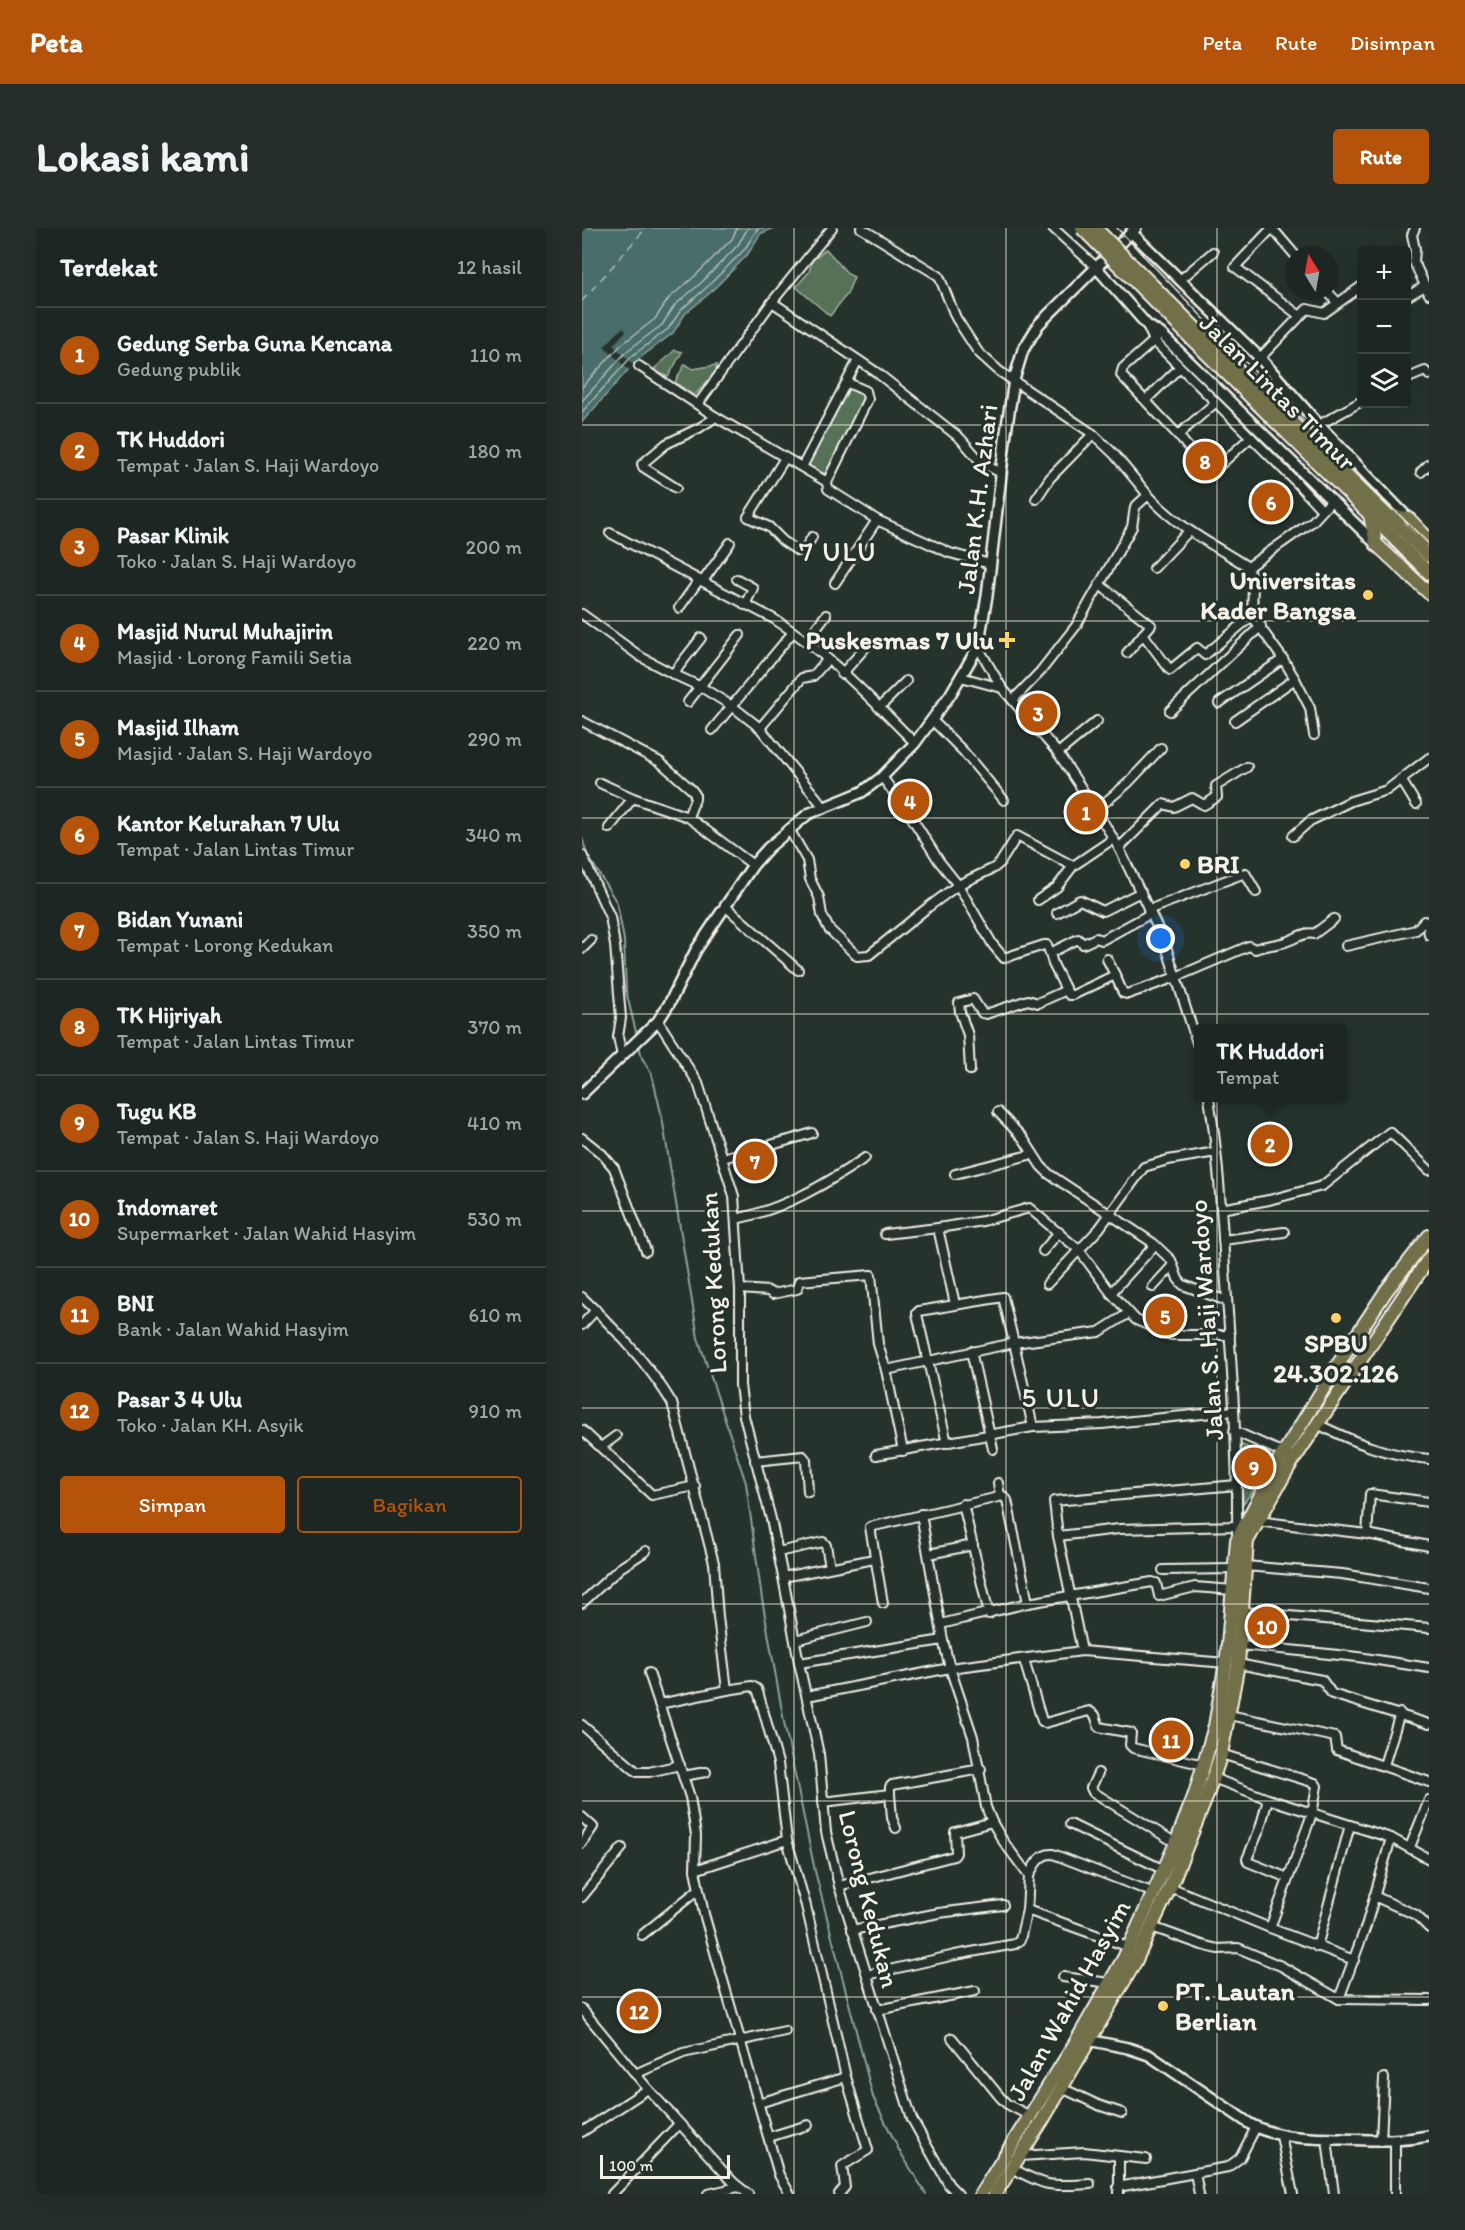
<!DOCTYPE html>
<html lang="id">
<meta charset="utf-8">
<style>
:root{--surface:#1c2622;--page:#252e2a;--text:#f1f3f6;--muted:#a0a5a5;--line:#3a4340;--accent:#b45309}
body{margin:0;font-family:Itim,sans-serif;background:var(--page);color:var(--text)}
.controls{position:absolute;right:18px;top:18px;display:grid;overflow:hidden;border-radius:6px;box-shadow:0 6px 24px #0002}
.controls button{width:54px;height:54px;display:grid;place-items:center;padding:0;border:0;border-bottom:2px solid var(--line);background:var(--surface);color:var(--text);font:30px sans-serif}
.compass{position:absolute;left:703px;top:18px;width:54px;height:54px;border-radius:50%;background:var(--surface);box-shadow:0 6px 24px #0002;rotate:349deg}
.scale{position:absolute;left:18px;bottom:15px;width:130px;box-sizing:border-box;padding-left:6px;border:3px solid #f4f1e8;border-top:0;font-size:16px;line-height:21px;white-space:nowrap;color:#f4f1e8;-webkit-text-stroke:4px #26332d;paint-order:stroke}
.you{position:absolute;left:579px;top:711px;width:21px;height:21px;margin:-15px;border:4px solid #fff;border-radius:50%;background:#1a73e8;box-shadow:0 0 0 9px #1a73e833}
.badge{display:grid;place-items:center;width:39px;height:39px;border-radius:50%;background:var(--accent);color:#fff;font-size:20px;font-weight:700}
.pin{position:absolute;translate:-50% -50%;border:3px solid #fff;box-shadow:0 2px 6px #0006}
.popup{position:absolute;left:612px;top:796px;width:153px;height:78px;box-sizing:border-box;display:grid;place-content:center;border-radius:6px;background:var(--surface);filter:drop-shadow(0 2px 4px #0005);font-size:20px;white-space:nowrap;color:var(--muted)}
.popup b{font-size:22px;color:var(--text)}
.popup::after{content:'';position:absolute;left:50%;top:100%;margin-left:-12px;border:12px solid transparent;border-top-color:var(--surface)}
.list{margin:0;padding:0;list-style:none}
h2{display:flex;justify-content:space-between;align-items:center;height:78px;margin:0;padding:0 24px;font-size:26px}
h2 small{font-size:20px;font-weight:400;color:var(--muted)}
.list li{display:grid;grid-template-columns:39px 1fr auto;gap:18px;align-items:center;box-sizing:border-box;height:96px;padding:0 24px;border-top:2px solid var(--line)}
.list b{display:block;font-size:22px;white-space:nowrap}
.list p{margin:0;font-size:20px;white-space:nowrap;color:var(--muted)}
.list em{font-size:20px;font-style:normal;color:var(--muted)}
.actions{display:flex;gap:12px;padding:18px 24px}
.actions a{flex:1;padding:14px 0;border:2px solid var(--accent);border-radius:6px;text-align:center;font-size:21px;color:var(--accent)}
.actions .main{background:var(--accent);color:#fff}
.icon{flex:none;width:33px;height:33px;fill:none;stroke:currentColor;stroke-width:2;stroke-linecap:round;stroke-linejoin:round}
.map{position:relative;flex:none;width:847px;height:1966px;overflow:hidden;border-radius:6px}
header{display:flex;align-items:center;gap:36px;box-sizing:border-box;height:84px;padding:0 30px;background:var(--accent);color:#fff}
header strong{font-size:28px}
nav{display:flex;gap:33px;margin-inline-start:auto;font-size:21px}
.intro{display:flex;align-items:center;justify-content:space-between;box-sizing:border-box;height:144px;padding:0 36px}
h1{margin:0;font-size:42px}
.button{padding:15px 27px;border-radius:6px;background:var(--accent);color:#fff;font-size:21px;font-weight:700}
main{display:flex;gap:36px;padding:0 36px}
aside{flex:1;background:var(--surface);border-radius:6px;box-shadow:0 6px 24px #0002}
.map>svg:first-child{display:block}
</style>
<header>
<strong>Peta</strong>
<nav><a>Peta</a><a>Rute</a><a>Disimpan</a></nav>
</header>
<div class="intro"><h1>Lokasi kami</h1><a class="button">Rute</a></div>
<main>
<aside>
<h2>Terdekat<small>12 hasil</small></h2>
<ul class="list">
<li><span class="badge">1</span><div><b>Gedung Serba Guna Kencana</b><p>Gedung publik</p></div><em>110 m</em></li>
<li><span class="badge">2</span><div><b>TK Huddori</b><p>Tempat · Jalan S. Haji Wardoyo</p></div><em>180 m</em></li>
<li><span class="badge">3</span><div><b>Pasar Klinik</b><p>Toko · Jalan S. Haji Wardoyo</p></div><em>200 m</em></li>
<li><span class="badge">4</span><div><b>Masjid Nurul Muhajirin</b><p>Masjid · Lorong Famili Setia</p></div><em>220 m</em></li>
<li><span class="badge">5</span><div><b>Masjid Ilham</b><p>Masjid · Jalan S. Haji Wardoyo</p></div><em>290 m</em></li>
<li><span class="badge">6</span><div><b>Kantor Kelurahan 7 Ulu</b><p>Tempat · Jalan Lintas Timur</p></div><em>340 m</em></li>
<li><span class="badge">7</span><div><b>Bidan Yunani</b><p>Tempat · Lorong Kedukan</p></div><em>350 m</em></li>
<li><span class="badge">8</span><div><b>TK Hijriyah</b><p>Tempat · Jalan Lintas Timur</p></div><em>370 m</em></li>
<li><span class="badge">9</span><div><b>Tugu KB</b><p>Tempat · Jalan S. Haji Wardoyo</p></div><em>410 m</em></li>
<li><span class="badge">10</span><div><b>Indomaret</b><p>Supermarket · Jalan Wahid Hasyim</p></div><em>530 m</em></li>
<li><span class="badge">11</span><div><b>BNI</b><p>Bank · Jalan Wahid Hasyim</p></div><em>610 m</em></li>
<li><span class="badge">12</span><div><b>Pasar 3 4 Ulu</b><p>Toko · Jalan KH. Asyik</p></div><em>910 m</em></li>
</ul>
<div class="actions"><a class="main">Simpan</a><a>Bagikan</a></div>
</aside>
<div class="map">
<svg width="847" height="1966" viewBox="0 0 847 1966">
<rect width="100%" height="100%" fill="#26332d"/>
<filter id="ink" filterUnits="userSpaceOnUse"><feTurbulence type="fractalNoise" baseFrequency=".0167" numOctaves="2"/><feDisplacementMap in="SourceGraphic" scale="12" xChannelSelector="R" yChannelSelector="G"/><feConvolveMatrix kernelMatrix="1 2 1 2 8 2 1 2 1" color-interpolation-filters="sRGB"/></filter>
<g filter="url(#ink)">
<g fill="#547159" stroke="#a4b1a0" stroke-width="1.5">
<polygon points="244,21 266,46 272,49 265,66 248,88 214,59 227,44 230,33"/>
<polygon points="93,122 100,124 86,149 71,142"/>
<polygon points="103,136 111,141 135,137 133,145 112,168 93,154"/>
<polygon points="267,160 283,168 245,247 226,238"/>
<polygon points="658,1216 695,1231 661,1276"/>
</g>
<polygon fill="#486d6b" stroke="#8da29d" stroke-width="1.5" points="0,0 192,0 178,6 166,26 129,64 103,86 91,105 54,133 0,194"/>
<polygon fill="#26332d" points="41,99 44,103 31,117 52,137 47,142 22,119"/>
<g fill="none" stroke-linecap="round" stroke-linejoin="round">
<g stroke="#afbcb6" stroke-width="1.5">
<polyline points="0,159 39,117 73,91 87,70 112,49 150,11 155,0"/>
<polyline points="0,173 45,123 80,97 93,77 119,55 156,17 166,0"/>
<polyline points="0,184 50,128 86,101 99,82 124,60 162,22 176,0"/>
</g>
<g stroke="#8da29d" stroke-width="2">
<polyline points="0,610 5,626 35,675 42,712 44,763 55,808"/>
<polyline points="57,817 60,830 70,847 80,889 116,1110 164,1255 180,1371 202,1494 233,1643 291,1869 317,1922 344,1966"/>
</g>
<polyline stroke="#afbcb6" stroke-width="1.5" stroke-dasharray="8 6" stroke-linecap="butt" points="0,73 64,0"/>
<g stroke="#f4f1e8" stroke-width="12">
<g id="minor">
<polyline points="279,0 357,48 374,90 396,124 417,143 511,206 532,226 566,267"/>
<polyline points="471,0 514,39"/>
<polyline points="690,0 653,39 718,88"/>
<polyline points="690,0 713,27"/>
<polyline points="833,0 830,7 833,21 832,34 847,66"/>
<polyline points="598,52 631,24"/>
<polyline points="745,63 755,74"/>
<polyline points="824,69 843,58"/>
<polyline points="190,74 294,144 378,210 400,235 419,245"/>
<polyline points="565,97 572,113 714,254 740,282"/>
<polyline points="575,110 541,140 539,147 596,207 633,175"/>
<polyline points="678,130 725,81 742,85 780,58"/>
<polyline points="57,138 134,189 245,254"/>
<polyline points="824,151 843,143 847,147"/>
<polyline points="266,155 284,163 286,171 245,254 246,261 295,292 368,325 408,336"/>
<polyline points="564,172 597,140"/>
<polyline points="116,176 190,74 250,0"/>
<polyline points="737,197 780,173"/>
<polyline points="596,207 628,246 669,209"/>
<polyline points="203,230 166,289 187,299 201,313 216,323 223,321 230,309"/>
<polyline points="220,239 276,132"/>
<polyline points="839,244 847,236"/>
<polyline points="94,260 61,239 60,236 84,216 117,200 134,189"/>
<polyline points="454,271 468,250 511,206"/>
<path d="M 28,305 L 192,391 C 245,424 289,471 333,515"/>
<polyline points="666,339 731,293 750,272"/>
<polyline points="572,340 607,303"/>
<polyline points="155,351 171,360 163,377"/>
<polyline points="121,353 148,315"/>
<polyline points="253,355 295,292"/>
<polyline points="518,357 569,397 545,425"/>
<polyline points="97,380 117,352"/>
<polyline points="0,386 59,429 91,446"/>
<polyline points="119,410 91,446 119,459 150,478 178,500 241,578"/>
<polyline points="224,413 244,387"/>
<polyline points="396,419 420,460 476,525 514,582 537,620 583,715 616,818"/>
<polyline points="260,446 288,414"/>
<polyline points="379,449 420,460"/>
<polyline points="713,451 728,480 732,507"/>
<path d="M 431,472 L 458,444 L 494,398 L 550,299 L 553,279 L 566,267 C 595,299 630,316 666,339 L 671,357 L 670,388 L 623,427 L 615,420 L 588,442 L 561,406"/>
<polyline points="106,474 158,407"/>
<polyline points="637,475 701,431"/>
<polyline points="297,480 324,453"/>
<polyline points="588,483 679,398"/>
<polyline points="0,493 78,534 109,561 113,566 113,571 106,589"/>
<polyline points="351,493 381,523 422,572"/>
<polyline points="653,493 713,451 701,431 670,388"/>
<polyline points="178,500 220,450 231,448 246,431"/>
<polyline points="130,502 211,404"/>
<polyline points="476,525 515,493"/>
<polyline points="300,549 325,582 357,633 376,657 411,717 422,730 462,717 465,717 468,725 496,711 501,716 514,710 520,712 568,686"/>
<polyline points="820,553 834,576"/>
<polyline points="18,555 51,570 106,589 171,637"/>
<polyline points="514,582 546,555 579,520"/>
<polyline points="27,600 51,570"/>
<polyline points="207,601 225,632 228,651 237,669 240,687 247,701 275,728 287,727 345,680 376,657 412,640 418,635 435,608 491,638 531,611"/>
<polyline points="711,608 728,593 769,573 805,562 847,530"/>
<polyline points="537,620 581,576 592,579 610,570 622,577 635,569 634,558 665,539"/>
<polyline points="0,627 28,689 33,717 39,790 36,809 40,828"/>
<polyline points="456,672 475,659 491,638"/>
<polyline points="143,678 216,742"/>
<polyline points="566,682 663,645 674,664"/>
<polyline points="475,685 498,672 521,683 559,664"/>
<polyline points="764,718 834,702 842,693 845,694 847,707"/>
<polyline points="0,721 9,712"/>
<polyline points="525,731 533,747"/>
<path d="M 484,762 L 487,767 L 491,767 L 533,747 L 541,765 L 546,766 L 594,749 L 667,718 L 673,721 C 684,717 694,717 703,714 C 713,711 723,703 732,706 L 752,691"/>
<polyline points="76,793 116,855 152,968 158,1061 158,1157 162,1188 189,1291 201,1349 217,1435 237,1526 244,1604 257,1658 330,1891 367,1957 376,1966"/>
<polyline points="388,842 386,807 378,784 377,775 391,771 400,785 404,786 446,772 456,775 480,764 484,762 471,736 468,725"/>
<path d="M 627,870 C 637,931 640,994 644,1056 C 650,1140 656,1224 655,1308"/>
<polyline points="416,884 441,910 459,938 467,946 571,1015 589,1032 596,1051 601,1057 645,1073"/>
<polyline points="0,910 20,926 32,940 64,1023"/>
<path d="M 141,930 C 171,921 200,915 230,905"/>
<polyline points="373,946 451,926"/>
<polyline points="639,981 687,972 740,958 808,904 847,942"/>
<path d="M 154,991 C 202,981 242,957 283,930"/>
<polyline points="303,1006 356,1000"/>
<polyline points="641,1012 702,1004"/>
<polyline points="461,1023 477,1004"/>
<polyline points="465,1056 517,1001 562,939 586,932 634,924"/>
<polyline points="571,1059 591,1037"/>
<polyline points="158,1061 186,1063 191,1066 215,1061 217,1053 289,1047 296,1116 304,1142 321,1223"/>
<polyline points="529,1065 573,1017"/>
<path d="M 0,1069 C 33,1101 66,1135 90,1175 L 132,1335 L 136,1389 L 145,1462 L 77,1476"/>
<polyline points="373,1076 356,1000 401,993 447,980 497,1022 529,1065 554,1092 589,1107 648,1107"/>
<polyline points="0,1097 14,1082"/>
<polyline points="389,1123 411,1221"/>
<polyline points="304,1142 432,1115 421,1069 337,1083 335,1085 335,1086 365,1215"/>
<path d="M 735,1196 C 775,1215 802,1227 847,1231"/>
<polyline points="451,1199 432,1115 517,1104 547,1085"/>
<polyline points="0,1202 70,1267 113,1258"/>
<polyline points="652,1203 713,1230"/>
<polyline points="19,1219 34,1208"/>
<polyline points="294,1227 451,1199 520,1196 651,1183"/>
<polyline points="173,1233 221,1228 224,1232 226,1264"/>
<polyline points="416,1255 418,1268"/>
<polyline points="381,1276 407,1386"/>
<polyline points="675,1293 785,1306 847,1318"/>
<polyline points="785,1306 788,1266 847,1274"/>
<polyline points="476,1308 537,1301 655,1298"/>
<polyline points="196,1324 241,1314 244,1317 248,1339"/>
<polyline points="347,1326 391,1317"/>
<polyline points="663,1338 760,1346 847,1360"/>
<polyline points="581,1342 652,1341"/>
<polyline points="201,1349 292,1331"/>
<polyline points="0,1375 38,1340 64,1323"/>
<polyline points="301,1375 288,1299 421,1268 425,1272 446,1375 359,1396"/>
<polyline points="446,1375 570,1354 574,1355 577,1368 613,1359 651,1362"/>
<polyline points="661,1384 847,1400"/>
<polyline points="213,1412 285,1394"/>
<polyline points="658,1417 776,1429 847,1440"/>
<polyline points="500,1423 476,1308 472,1273 655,1257"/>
<polyline points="442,1432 460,1493 463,1495 507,1483 513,1487 517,1499 549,1505 548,1517 551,1520 622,1537"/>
<polyline points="217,1435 361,1412"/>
<polyline points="656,1436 740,1452 750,1466 847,1496"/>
<polyline points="67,1445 108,1569 114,1607 113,1642 122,1686 197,1947 208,1966"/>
<polyline points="145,1462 170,1458 175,1461 177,1467 196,1535 205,1612 224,1678 264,1849 286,1922 260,1938 263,1959 257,1966"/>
<polyline points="225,1468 368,1440 500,1423 644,1435"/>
<polyline points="647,1487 753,1509 755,1522 847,1554"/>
<polyline points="0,1497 55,1544 67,1544 98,1537"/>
<polyline points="802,1537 818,1485"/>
<polyline points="516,1545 509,1560 511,1564 594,1615"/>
<polyline points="101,1548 124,1544"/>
<polyline points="631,1550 686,1571 809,1610 847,1631"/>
<polyline points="308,1566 308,1559 310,1557 399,1541"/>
<polyline points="686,1571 678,1600 665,1631 666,1634 706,1650"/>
<polyline points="241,1574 308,1566 310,1590 314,1600"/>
<polyline points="0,1589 11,1599 0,1615"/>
<polyline points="488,1596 582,1642"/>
<polyline points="828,1619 847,1572"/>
<polyline points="113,1642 205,1612"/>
<path d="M 447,1648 C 452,1637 458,1625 471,1626 L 572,1665"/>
<polyline points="257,1658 372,1628 374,1625 373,1604 410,1594"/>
<polyline points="588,1659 688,1700 730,1586 735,1558 733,1555 639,1526"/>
<polyline points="792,1668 834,1687 847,1700"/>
<polyline points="0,1669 40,1620"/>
<polyline points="445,1682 547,1719"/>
<polyline points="570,1699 620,1717 636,1721 656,1720 699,1738 757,1771 847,1772"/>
<polyline points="688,1700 772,1732"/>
<polyline points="270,1702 357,1685 421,1677"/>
<polyline points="60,1707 116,1662"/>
<polyline points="735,1719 768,1597"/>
<polyline points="285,1747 373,1727 433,1716 438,1712 445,1682 447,1648 421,1613 410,1594 404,1579 391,1509 368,1440 361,1412 339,1286"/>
<polyline points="481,1749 528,1755"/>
<polyline points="757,1771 784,1698 809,1610"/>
<polyline points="0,1781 66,1861 152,1955 166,1966"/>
<polyline points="295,1782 393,1763"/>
<polyline points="370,1810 418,1869 425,1876 448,1888"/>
<polyline points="53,1846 101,1825 203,1803"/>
<polyline points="480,1860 516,1877 540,1885"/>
<polyline points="177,1875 264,1849"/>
<polyline points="0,1904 66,1861"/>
<polyline points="699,1908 711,1966"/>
<polyline points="187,1909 226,1897"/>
<polyline points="745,1911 752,1966"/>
<polyline points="799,1913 802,1850"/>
<polyline points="438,1928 502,1924 564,1931"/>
<path d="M 430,1940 C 466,1960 469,1958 508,1956"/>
<polyline points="613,1945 617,1966"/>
<polyline points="536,1959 646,1939 658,1930 674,1899"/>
<polyline points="30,1966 97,1896"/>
<polyline points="126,1966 156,1959"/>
<polyline points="537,1966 537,1928"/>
<polyline points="813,1966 813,1914"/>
</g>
</g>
<g stroke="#f4f1e8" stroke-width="14">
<g id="tertiary">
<polyline points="549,4 678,130 737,197 826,290"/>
<polyline points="514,39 565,97 579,106 794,316"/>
<polyline points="0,866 76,793 87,776 114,722 171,637 186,620 226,586 280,564 300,549 333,515 368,467 396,419 405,368 424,204 432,152 441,122 457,96 554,0"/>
<path d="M 506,1812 L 546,1820 L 567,1827 L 668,1896 C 696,1911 727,1910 759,1911 C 791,1912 815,1914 847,1908"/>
</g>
</g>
<g stroke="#f4f1e8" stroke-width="16">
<g id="trunk">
<polyline points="618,105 847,328"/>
<polyline points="611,112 847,345"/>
<polyline points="788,287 794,316 847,365"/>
<polyline points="805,288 826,290 847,312"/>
<polyline points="399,1966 491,1819 542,1730 594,1615 613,1566 633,1498 645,1428 655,1312 696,1234 767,1119 804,1063 847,1008"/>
<polyline points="413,1966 460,1893 552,1736 588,1659 624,1570 639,1526 656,1436 665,1313 706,1240 847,1030"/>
</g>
</g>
<use href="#minor" stroke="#26332d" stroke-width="8"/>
<use href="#tertiary" stroke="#26332d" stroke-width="9"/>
<use href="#trunk" stroke="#726f4a" stroke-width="12"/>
<polyline stroke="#f4f1e8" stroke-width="1.5" points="535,0 703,175 847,316"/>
<g stroke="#f4f1e8" stroke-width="16" stroke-linecap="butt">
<g id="trunk-bridge">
<polyline points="500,0 611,112"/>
<polyline points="513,0 618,105"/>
</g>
</g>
<use href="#trunk-bridge" stroke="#726f4a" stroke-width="12"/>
</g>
</g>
<path fill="none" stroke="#f4f1e8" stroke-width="1.5" stroke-opacity="0.55" d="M 212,0 L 212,1966M 424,0 L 424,1966M 635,0 L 635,1966M 0,197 L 847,197M 0,393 L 847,393M 0,590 L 847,590M 0,786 L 847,786M 0,983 L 847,983M 0,1180 L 847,1180M 0,1376 L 847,1376M 0,1573 L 847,1573M 0,1769 L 847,1769"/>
<g fill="#ffd166" stroke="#26332d" stroke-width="2">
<circle cx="786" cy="367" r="6"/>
<path d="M422 403h6v6h6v6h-6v6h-6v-6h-6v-6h6z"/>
<circle cx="603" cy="636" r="6"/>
<circle cx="754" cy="1090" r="6"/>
<circle cx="581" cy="1778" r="6"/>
</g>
<g text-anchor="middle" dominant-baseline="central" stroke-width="6" stroke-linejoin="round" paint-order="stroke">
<g font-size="26" fill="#f4f1e8" stroke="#26332d">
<text transform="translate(696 164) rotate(45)">Jalan Lintas Timur</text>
<text transform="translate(395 271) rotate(-83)">Jalan K.H. Azhari</text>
<text transform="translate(131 1055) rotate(-93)">Lorong Kedukan</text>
<text transform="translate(624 1092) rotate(-94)">Jalan S. Haji Wardoyo</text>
<text transform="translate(287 1671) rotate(76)">Lorong Kedukan</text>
<text transform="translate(487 1772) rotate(-61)">Jalan Wahid Hasyim</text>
</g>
<g font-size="26" font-weight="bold" fill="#f4f1e8" stroke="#26332d" text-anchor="end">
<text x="774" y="352">Universitas<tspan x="774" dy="30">Kader Bangsa</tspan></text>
<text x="412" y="412">Puskesmas 7 Ulu</text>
<text x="615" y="636" text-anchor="start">BRI</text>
<text x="754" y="1115" text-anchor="middle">SPBU<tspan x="754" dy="30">24.302.126</tspan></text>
<text x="593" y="1763" text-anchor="start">PT. Lautan<tspan x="593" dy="30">Berlian</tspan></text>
</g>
<g font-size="28" letter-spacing="1.5" fill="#f4f1e8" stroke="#26332d">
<text x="256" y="323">7 ULU</text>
<text x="479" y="1169">5 ULU</text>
</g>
</g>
</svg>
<div class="controls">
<button>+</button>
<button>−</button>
<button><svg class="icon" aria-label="layers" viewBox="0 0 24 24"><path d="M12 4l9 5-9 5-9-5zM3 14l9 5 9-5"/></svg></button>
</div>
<svg class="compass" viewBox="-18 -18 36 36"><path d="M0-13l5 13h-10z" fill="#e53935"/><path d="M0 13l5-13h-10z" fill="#a0a5a5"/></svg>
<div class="scale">100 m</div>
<div class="you"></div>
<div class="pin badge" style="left:504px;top:584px">1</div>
<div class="pin badge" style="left:688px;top:916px">2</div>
<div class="popup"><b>TK Huddori</b>Tempat</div>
<div class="pin badge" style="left:456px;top:485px">3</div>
<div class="pin badge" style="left:328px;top:573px">4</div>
<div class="pin badge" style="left:583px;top:1088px">5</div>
<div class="pin badge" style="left:689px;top:274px">6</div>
<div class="pin badge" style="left:173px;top:933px">7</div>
<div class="pin badge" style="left:623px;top:233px">8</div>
<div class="pin badge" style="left:672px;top:1239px">9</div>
<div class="pin badge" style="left:685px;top:1398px">10</div>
<div class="pin badge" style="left:589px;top:1512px">11</div>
<div class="pin badge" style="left:57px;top:1783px">12</div>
</div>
</main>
